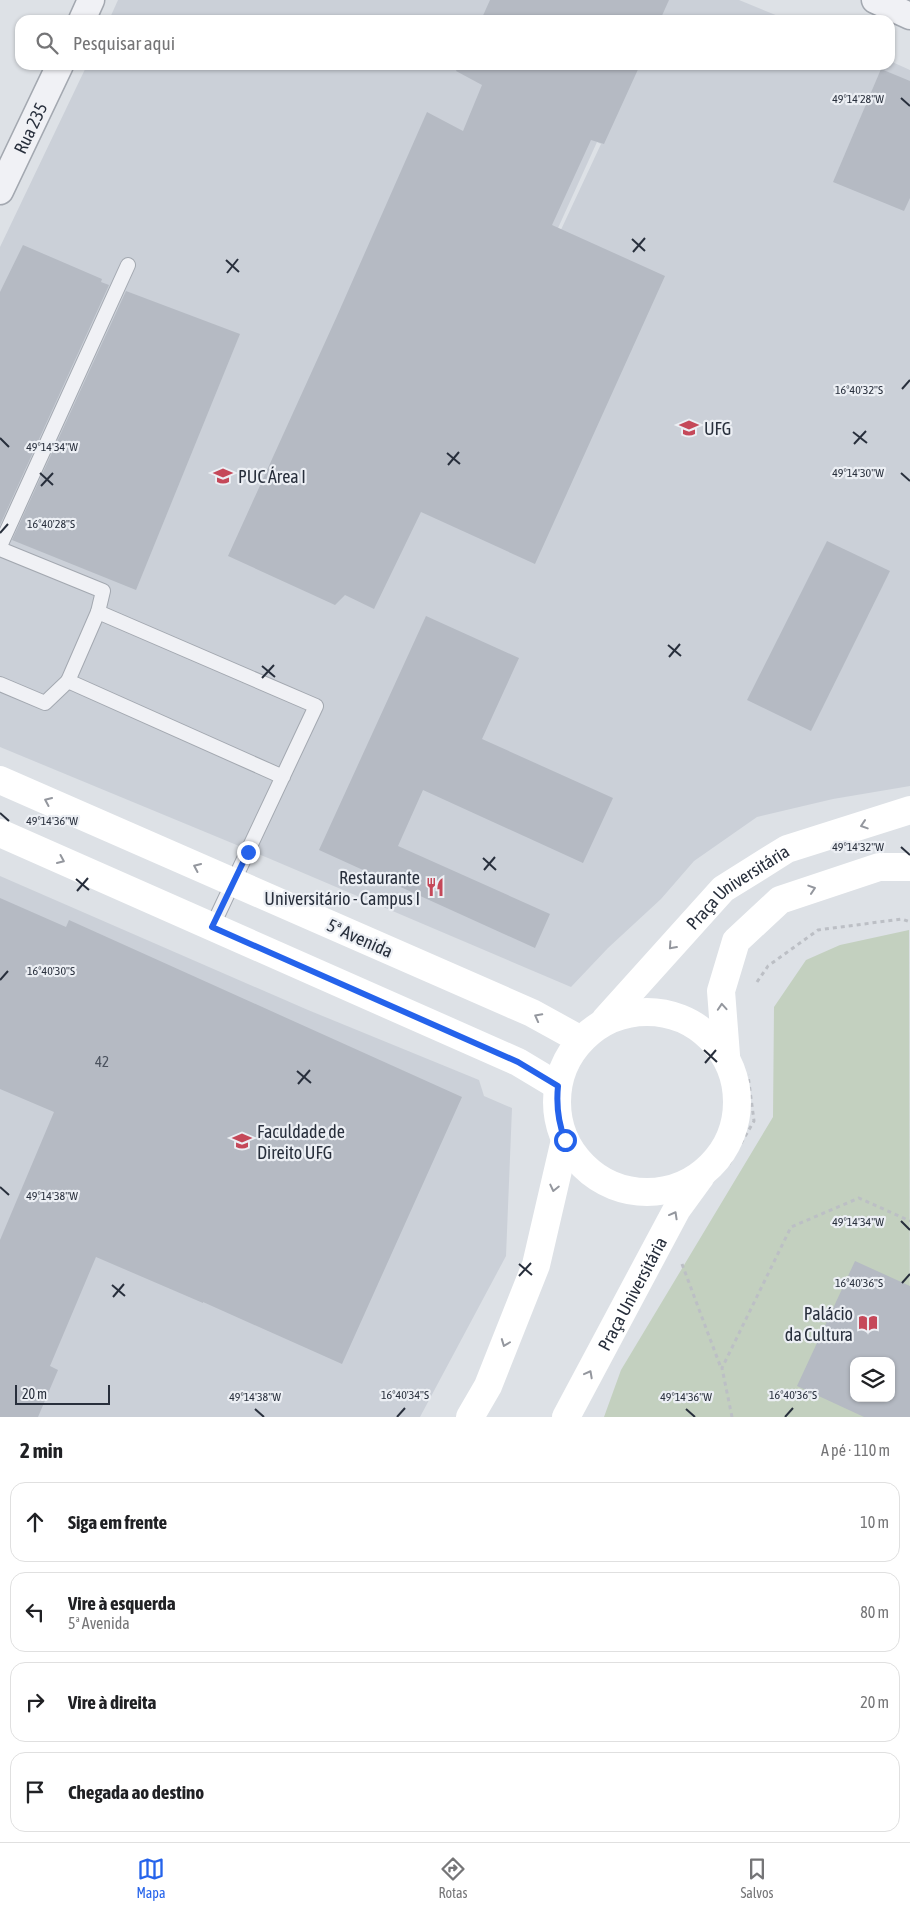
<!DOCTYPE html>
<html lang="pt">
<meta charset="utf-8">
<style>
:root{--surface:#fff;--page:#f2f2f2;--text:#202124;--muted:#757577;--line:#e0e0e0;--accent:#2563eb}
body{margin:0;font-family:"Asap Condensed",sans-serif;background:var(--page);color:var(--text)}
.controls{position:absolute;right:15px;bottom:15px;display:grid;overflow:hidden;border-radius:10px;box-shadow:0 1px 4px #0004}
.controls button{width:45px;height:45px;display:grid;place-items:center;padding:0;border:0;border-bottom:1px solid var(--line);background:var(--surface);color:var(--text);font:25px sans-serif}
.scale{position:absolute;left:15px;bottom:12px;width:95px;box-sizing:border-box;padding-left:5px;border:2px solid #282f3c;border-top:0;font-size:14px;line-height:18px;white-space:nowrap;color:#282f3c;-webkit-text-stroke:4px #eceff4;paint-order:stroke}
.stop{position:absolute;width:15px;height:15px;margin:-11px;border:4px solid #2563eb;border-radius:50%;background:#fff}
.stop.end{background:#2563eb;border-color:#fff;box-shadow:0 1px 5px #0008}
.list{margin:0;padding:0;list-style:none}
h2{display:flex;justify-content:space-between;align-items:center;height:65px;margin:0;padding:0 20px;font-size:21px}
h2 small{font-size:16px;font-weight:400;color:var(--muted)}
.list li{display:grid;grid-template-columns:32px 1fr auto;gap:15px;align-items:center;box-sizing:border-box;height:80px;margin:0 10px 10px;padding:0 10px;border:1px solid var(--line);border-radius:15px}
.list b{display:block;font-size:19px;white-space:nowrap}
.list p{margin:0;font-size:16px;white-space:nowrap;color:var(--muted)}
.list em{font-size:16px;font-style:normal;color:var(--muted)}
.icon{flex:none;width:28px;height:28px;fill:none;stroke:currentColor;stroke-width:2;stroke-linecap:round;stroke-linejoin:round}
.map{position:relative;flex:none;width:910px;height:1417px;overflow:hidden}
.search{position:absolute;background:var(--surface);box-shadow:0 1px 4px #0004;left:15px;right:15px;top:15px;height:55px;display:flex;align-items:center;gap:12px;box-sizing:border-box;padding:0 18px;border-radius:15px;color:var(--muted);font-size:19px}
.sheet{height:425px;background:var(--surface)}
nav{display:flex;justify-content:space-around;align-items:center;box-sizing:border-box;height:70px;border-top:1px solid var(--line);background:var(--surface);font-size:14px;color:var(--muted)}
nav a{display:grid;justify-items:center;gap:2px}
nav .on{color:var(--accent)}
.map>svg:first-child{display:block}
</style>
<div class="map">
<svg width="910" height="1417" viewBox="0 0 910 1417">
<rect width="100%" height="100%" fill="#dde1e6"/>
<g fill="#cbd0d8" fill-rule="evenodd">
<polygon points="118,0 739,0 788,20 109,20"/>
<path d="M 890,61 L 910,70 L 910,786 L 833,799 L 757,817 L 694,861 L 661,899 L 608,948 L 571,987 L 268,858 L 0,747 L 0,247 L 87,65 L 890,65 ZM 597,142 L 601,144 L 447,474 L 447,473 Z"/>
<polygon points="0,876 308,1010 479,1080 484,1096 512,1108 506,1256 420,1417 0,1417"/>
</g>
<path fill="#c3d0bf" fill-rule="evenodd" d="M 909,930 L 910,1417 L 604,1417 L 621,1370 L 773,1117 L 774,1007 L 806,960 L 840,945 ZM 854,1361 L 891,1361 L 891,1398 L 854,1398 Z"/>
<g fill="#b5bac3" fill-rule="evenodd">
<polygon points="490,0 669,0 660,20 481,20"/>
<polygon points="459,65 640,65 604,144 591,140 552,225 665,276 535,564 421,512 374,609 345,595 335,605 228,556 337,316 427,112 463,131 482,85 456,71"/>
<polygon points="881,69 910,81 910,198 904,211 833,182"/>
<polygon points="23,245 102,279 101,282 109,285 0,525 0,292"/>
<polygon points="126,291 240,334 136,590 12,540"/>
<polygon points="827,541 890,571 811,731 747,700"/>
<polygon points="426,616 519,658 482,739 613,798 583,863 423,790 398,846 550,914 535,948 319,850"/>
<polygon points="0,898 66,927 69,920 462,1097 342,1364 203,1302 203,1303 96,1257 50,1366 58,1370 38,1417 0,1417 0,1240 54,1112 0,1089"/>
<path d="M 855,1261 L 910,1286 L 910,1417 L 864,1417 L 797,1386 ZM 854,1361 L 891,1361 L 891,1398 L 854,1398 Z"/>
</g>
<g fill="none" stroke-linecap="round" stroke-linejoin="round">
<g stroke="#a3a8b0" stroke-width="16">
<g id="service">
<polyline points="0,546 128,265"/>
<polyline points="0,549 103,591 98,612"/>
<polyline points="0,684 45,703 68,681"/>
<polyline points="212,927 316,706 98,612 68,681 283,777"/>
</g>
</g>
<g stroke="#a3a8b0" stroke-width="29">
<g id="minor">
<polyline points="875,0 910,16"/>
<polyline points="82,20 91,0"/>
<path id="s1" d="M 0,191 L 60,65"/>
</g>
</g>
<g stroke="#bcbfc5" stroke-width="3" stroke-dasharray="4 4" stroke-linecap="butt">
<polyline points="757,982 768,966 818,930 902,919 910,922"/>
<polyline points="729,1164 754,1121 748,1075"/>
<polyline points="682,1264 721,1368"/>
<polyline points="732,1417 722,1368 791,1227 859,1198 910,1221"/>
</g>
<use href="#service" stroke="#f0f1f5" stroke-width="14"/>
<use href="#minor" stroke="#f0f1f5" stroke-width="26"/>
<g stroke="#fff" stroke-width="28">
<polyline points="0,780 532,1013 581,1040"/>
<polyline points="0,833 518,1062 558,1086"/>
<circle cx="647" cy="1102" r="90"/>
<path id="s2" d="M 605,1020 L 723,889 L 787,849 L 910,810"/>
<polyline points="726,1055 721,991 736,941 780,900 879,867 910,867"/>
<polyline points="470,1417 488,1386 536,1265 565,1140"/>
<path id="s3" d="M 566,1417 L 677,1209 L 701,1176"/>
</g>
</g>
<defs><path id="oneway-chevron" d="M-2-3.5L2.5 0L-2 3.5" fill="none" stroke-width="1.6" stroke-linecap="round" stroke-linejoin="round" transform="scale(1.25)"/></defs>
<g stroke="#94979e">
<use href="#oneway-chevron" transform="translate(48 801) rotate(-156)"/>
<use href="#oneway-chevron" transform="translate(864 825) rotate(162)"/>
<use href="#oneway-chevron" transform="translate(61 860) rotate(24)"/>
<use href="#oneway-chevron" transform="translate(197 867) rotate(-156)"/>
<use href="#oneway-chevron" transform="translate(812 889) rotate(-18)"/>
<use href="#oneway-chevron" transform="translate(672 946) rotate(132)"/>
<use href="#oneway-chevron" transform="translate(722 1007) rotate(-94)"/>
<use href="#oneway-chevron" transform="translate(538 1017) rotate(-152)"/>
<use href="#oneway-chevron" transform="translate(554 1188) rotate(103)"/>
<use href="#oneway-chevron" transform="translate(674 1215) rotate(-61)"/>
<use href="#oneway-chevron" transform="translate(505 1343) rotate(111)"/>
<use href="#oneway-chevron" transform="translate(589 1374) rotate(-62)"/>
</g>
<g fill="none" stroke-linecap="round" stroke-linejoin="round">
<path stroke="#2563eb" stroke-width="6" d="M 248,852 L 212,927 L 518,1062 L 558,1086 C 556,1106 558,1122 565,1140"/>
</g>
<path fill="none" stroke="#282f3c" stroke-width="2" d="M 901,98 L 910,106M 632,239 L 645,251M 633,252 L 645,238M 226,260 L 239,272M 227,273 L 238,259M 902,389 L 910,380M 853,432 L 867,443M 0,438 L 9,447M 854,444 L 866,431M 447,453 L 460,464M 448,465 L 459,452M 40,473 L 53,485M 901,473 L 910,481M 41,486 L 53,473M 0,533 L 8,524M 668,645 L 681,656M 669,657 L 680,644M 262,666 L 275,677M 262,678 L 274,665M 0,813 L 9,821M 901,847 L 910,855M 483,858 L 496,870M 484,870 L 495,857M 76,879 L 89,890M 77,891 L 88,878M 0,980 L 8,971M 704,1050 L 717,1062M 705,1063 L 716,1050M 297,1071 L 311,1083M 298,1084 L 310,1070M 0,1187 L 9,1195M 901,1221 L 910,1230M 519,1264 L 532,1275M 519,1276 L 531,1263M 902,1283 L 910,1274M 112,1285 L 125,1296M 113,1297 L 124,1284M 255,1409 L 264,1417M 686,1409 L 695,1417M 397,1417 L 405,1408M 785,1417 L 793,1408"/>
<defs>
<g id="university-bare" transform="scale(1.5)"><path d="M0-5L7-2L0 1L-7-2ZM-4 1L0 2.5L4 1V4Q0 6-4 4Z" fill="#c54859" stroke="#eceff4" stroke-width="2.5" paint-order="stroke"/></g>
<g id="restaurant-bare" transform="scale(1.5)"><path d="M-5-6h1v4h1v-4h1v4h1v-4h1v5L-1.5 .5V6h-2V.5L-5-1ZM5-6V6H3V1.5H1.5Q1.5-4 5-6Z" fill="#c54859" stroke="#eceff4" stroke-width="2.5" paint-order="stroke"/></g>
<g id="library-bare" transform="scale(1.5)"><path d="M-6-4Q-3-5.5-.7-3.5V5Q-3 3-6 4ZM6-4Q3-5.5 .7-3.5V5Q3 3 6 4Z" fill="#c54859" stroke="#eceff4" stroke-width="2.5" paint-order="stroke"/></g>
</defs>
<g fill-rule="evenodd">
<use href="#university-bare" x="689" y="428"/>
<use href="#university-bare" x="223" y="476"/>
<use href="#restaurant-bare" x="435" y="887"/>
<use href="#university-bare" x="242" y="1141"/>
<use href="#library-bare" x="868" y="1323"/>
</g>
<g text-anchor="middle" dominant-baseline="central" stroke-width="4.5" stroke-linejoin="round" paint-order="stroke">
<g font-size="15" fill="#4b525e">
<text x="102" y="1061">42</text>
</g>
<g font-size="18" fill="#282f3c" stroke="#eceff4">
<text stroke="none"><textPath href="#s1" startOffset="70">Rua 235</textPath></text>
<text stroke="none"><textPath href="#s2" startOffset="189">Praça Universitária</textPath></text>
<text transform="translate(360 938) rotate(24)">5ª Avenida</text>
<text stroke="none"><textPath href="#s3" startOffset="140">Praça Universitária</textPath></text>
</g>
<g font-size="18" fill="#282f3c" stroke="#eceff4" text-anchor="start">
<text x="704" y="428">UFG</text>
<text x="238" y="476">PUC Área I</text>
<text x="420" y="877" text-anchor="end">Restaurante<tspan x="420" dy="21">Universitário - Campus I</tspan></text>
<text x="257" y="1131">Faculdade de<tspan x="257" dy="21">Direito UFG</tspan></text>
<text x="853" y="1313" text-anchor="end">Palácio<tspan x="853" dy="21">da Cultura</tspan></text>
</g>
</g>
<g font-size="12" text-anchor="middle" fill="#282f3c" stroke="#eceff4" stroke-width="4.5" stroke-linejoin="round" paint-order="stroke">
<text x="858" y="103">49°14'28"W</text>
<text x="859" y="394">16°40'32"S</text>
<text x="52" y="451">49°14'34"W</text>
<text x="858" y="477">49°14'30"W</text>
<text x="51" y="528">16°40'28"S</text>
<text x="52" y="825">49°14'36"W</text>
<text x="858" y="851">49°14'32"W</text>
<text x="51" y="975">16°40'30"S</text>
<text x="52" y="1200">49°14'38"W</text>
<text x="858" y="1226">49°14'34"W</text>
<text x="859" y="1287">16°40'36"S</text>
<text x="405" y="1399">16°40'34"S</text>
<text x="793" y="1399">16°40'36"S</text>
<text x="255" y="1401">49°14'38"W</text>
<text x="686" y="1401">49°14'36"W</text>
</g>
</svg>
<div class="controls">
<button><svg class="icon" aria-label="layers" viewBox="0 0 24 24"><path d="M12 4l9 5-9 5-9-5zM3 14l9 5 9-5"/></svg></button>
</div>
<div class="scale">20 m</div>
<div class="stop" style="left:565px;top:1140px"></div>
<div class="stop end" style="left:248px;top:852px"></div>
<div class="search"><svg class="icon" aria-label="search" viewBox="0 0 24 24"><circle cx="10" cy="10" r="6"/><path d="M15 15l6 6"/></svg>Pesquisar aqui</div>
</div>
<section class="sheet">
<h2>2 min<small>A pé · 110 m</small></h2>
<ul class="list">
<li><svg class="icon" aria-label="ahead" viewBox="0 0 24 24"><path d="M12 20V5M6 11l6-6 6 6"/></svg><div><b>Siga em frente</b></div><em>10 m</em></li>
<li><svg class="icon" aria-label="left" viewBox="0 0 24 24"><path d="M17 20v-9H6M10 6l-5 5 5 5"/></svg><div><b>Vire à esquerda</b><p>5ª Avenida</p></div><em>80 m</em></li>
<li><svg class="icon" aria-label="right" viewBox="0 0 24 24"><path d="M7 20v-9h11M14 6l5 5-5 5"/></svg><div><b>Vire à direita</b></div><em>20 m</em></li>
<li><svg class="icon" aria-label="arrive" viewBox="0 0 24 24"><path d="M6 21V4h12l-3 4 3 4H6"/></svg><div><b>Chegada ao destino</b></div></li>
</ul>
</section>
<nav>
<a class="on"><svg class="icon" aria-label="map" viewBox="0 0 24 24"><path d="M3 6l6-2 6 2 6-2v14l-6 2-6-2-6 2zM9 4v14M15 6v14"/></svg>Mapa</a>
<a><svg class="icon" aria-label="directions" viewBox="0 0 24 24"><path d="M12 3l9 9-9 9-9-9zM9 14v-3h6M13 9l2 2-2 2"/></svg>Rotas</a>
<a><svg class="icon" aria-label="saved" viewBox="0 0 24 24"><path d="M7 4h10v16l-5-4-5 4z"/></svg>Salvos</a>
</nav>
